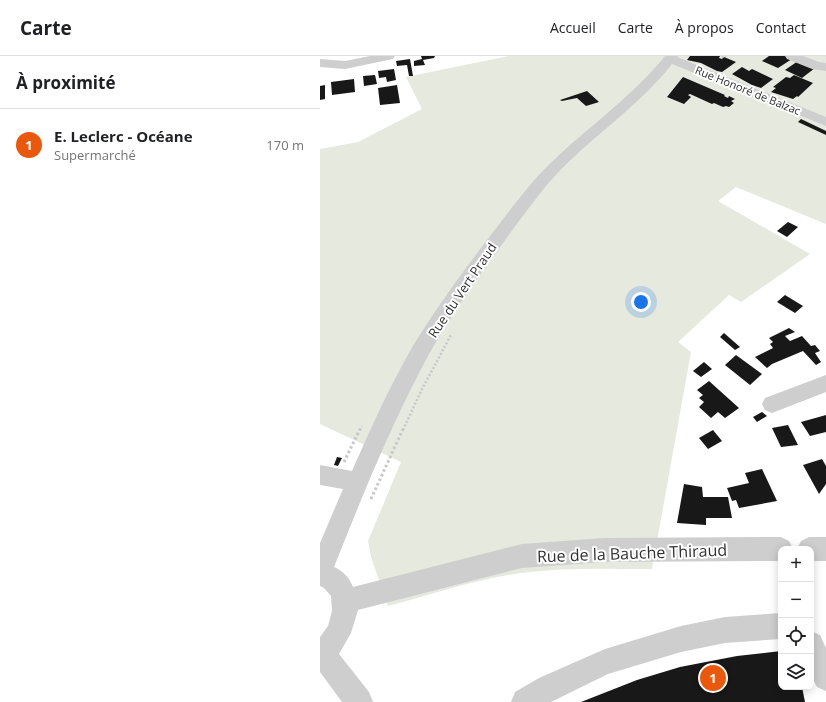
<!DOCTYPE html>
<html lang="fr">
<meta charset="utf-8">
<style>
:root{--surface:#fff;--page:#f2f2f2;--text:#202124;--muted:#757577;--line:#e0e0e0;--accent:#ea580c}
body{margin:0;font-family:"Open Sans",sans-serif;background:var(--page);color:var(--text)}
.controls{position:absolute;right:12px;bottom:12px;display:grid;overflow:hidden;border-radius:8px;box-shadow:0 2px 10px #0003}
.controls button{width:36px;height:36px;display:grid;place-items:center;padding:0;border:0;border-bottom:1px solid var(--line);background:var(--surface);color:var(--text);font:20px sans-serif}
.you{position:absolute;left:321px;top:246px;width:14px;height:14px;margin:-10px;border:3px solid #fff;border-radius:50%;background:#1a73e8;box-shadow:0 0 0 6px #1a73e833}
.badge{display:grid;place-items:center;width:26px;height:26px;border-radius:50%;background:var(--accent);color:#fff;font-size:13px;font-weight:700}
.pin{position:absolute;translate:-50% -50%;border:2px solid #fff;box-shadow:0 1px 4px #0006}
.list{margin:0;padding:0;list-style:none}
h2{display:flex;justify-content:space-between;align-items:center;height:52px;margin:0;padding:0 16px;font-size:17px}
h2 small{font-size:13px;font-weight:400;color:var(--muted)}
.list li{display:grid;grid-template-columns:26px 1fr auto;gap:12px;align-items:center;box-sizing:border-box;height:72px;padding:0 16px;border-top:1px solid var(--line)}
.list b{display:block;font-size:15px;white-space:nowrap}
.list p{margin:0;font-size:13px;white-space:nowrap;color:var(--muted)}
.list em{font-size:13px;font-style:normal;color:var(--muted)}
.icon{flex:none;width:22px;height:22px;fill:none;stroke:currentColor;stroke-width:2;stroke-linecap:round;stroke-linejoin:round}
.map{position:relative;flex:none;width:506px;height:646px;overflow:hidden}
header{display:flex;align-items:center;gap:24px;box-sizing:border-box;height:56px;padding:0 20px;background:var(--surface);border-bottom:1px solid var(--line)}
header strong{font-size:19px}
nav{display:flex;gap:22px;margin-inline-start:auto;font-size:14px}
main{display:flex}
aside{flex:1;background:var(--surface)}
.map>svg:first-child{display:block}
</style>
<header>
<strong>Carte</strong>
<nav><a>Accueil</a><a>Carte</a><a>À propos</a><a>Contact</a></nav>
</header>
<main>
<aside>
<h2>À proximité<small></small></h2>
<ul class="list">
<li><span class="badge">1</span><div><b>E. Leclerc - Océane</b><p>Supermarché</p></div><em>170 m</em></li>
</ul>
</aside>
<div class="map">
<svg width="506" height="646" viewBox="0 0 506 646">
<rect width="100%" height="100%" fill="#fff"/>
<path fill="#e5e9de" d="M 189,0 L 506,0 L 506,168 L 416,131 L 398,145 L 490,198 L 421,246 L 409,239 L 358,286 L 371,296 L 332,513 C 289,513 245,511 201,517 C 156,523 112,538 68,550 L 51,501 L 48,485 L 81,406 L 0,368 L 0,93 L 38,86 L 102,53 L 86,21 Z"/>
<g fill="#181818">
<polygon points="101,0 115,0 114,2 103,4 105,9 94,10 94,5 102,3"/>
<polygon points="370,0 400,0 399,2 402,3 404,1 416,6 402,16 397,15 381,7 367,4"/>
<polygon points="449,0 465,0 472,3 458,12 442,5"/>
<polygon points="90,3 93,20 89,20 87,9 77,10 76,5"/>
<polygon points="478,5 495,12 482,22 465,14"/>
<polygon points="422,11 429,15 432,13 453,23 441,32 432,29 412,18"/>
<polygon points="74,13 76,24 67,26 66,21 59,22 58,15"/>
<polygon points="55,19 57,28 44,30 43,20"/>
<polygon points="474,19 493,27 478,41 477,40 473,43 451,36 456,32 453,31 466,21 470,22"/>
<polygon points="363,21 405,39 404,40 408,42 409,40 415,43 411,45 414,47 409,51 406,50 403,51 394,47 392,48 370,38 368,39 371,41 364,48 347,41"/>
<polygon points="34,23 35,36 12,39 11,26"/>
<polygon points="5,29 5,43 0,44 0,30"/>
<polygon points="77,29 80,47 60,49 58,32"/>
<polygon points="267,35 279,46 266,50 257,42 242,45 240,44"/>
<polygon points="481,63 506,75 506,79 478,66"/>
<polygon points="468,166 478,171 467,181 457,175"/>
<polygon points="465,239 483,250 475,257 457,246"/>
<polygon points="469,272 475,276 465,280 470,285 482,280 491,290 495,289 500,295 495,297 501,306 496,309 483,295 452,308 447,312 435,301 453,292 450,288 453,286 449,282"/>
<polygon points="404,277 420,291 415,294 400,281"/>
<polygon points="416,299 442,318 430,329 405,309"/>
<polygon points="384,306 392,313 381,321 373,315"/>
<polygon points="389,325 419,352 405,362 398,356 391,362 379,351 384,346 379,342 383,339 377,334"/>
<polygon points="442,356 447,360 437,366 433,361"/>
<polygon points="506,359 506,376 490,380 481,366"/>
<polygon points="468,369 478,389 461,391 452,372"/>
<polygon points="393,374 402,385 388,393 379,382"/>
<polygon points="17,401 22,402 18,410 14,409"/>
<polygon points="502,403 506,410 506,428 499,438 483,409"/>
<polygon points="442,413 457,445 419,452 416,444 412,445 407,432 429,427 425,417"/>
<polygon points="364,428 382,431 383,441 408,441 412,462 386,462 386,469 357,467"/>
<polygon points="461,595 461,631 482,631 485,646 261,646 317,624 360,611 417,600"/>
</g>
<g fill="none" stroke-linecap="round" stroke-linejoin="round">
<polyline stroke="#c8c8c8" stroke-width="2" stroke-dasharray="1.5 1.5" stroke-linecap="butt" points="402,1 406,0"/>
<g stroke="#c8c8c8" stroke-width="2.5" stroke-dasharray="2 2" stroke-linecap="butt">
<polyline points="40,374 42,370"/>
<polyline points="83,374 102,333 131,279"/>
</g>
<g stroke="#c8c8c8" stroke-width="3" stroke-dasharray="2.5 2.5" stroke-linecap="butt">
<polyline points="24,406 40,373"/>
<polyline points="51,443 83,373"/>
</g>
<g fill="#cecece" fill-rule="evenodd">
<polygon points="50,0 75,0 73,3 25,13 0,11 0,3 25,5"/>
<path d="M 345,0 L 358,0 L 357,1 L 506,61 L 506,70 L 352,8 C 316,54 264,85 226,130 C 209,151 193,173 178,194 C 149,234 120,275 98,319 C 66,381 40,446 14,511 C 23,515 29,521 33,531 L 202,488 L 284,482 L 461,481 L 469,485 L 473,493 L 461,493 L 461,505 L 284,506 L 202,512 L 38,554 L 31,577 L 19,598 L 49,636 L 53,646 L 22,646 L 0,616 L 0,581 L 8,570 L 12,555 L 11,540 L 4,532 L 0,530 L 0,487 L 23,433 L 0,429 L 0,409 L 32,415 C 50,374 68,334 90,295 C 113,256 140,220 167,184 C 184,162 200,140 218,120 C 258,77 308,46 345,0 Z"/>
<polygon points="465,0 483,0 499,6 506,7 506,15 492,13 467,3"/>
<polygon points="506,319 506,336 452,357 445,354 442,348 445,342"/>
<polygon points="489,481 506,481 506,505 491,505 491,493 477,493 481,485"/>
<polygon points="461,557 461,583 405,587 361,596 288,618 231,646 191,646 195,636 219,622 285,593 361,570 405,561"/>
<polygon points="491,575 500,579 506,592 506,635 497,631 491,619"/>
</g>
</g>
<g text-anchor="middle" dominant-baseline="central" stroke-width="4" stroke-linejoin="round" paint-order="stroke">
<g font-size="11" fill="#313131" stroke="#fff">
<text transform="translate(428 34) rotate(22)">Rue Honoré de Balzac</text>
</g>
<g font-size="13" fill="#313131" stroke="#fff">
<text transform="translate(142 234) rotate(-56)">Rue du Vert Praud</text>
</g>
<g font-size="16" fill="#313131" stroke="#fff">
<text transform="translate(312 497) rotate(-2)">Rue de la Bauche Thiraud</text>
</g>
</g>
</svg>
<div class="controls">
<button>+</button>
<button>−</button>
<button><svg class="icon" aria-label="locate" viewBox="0 0 24 24"><circle cx="12" cy="12" r="6"/><path d="M12 2v4M12 18v4M2 12h4M18 12h4"/></svg></button>
<button><svg class="icon" aria-label="layers" viewBox="0 0 24 24"><path d="M12 4l9 5-9 5-9-5zM3 14l9 5 9-5"/></svg></button>
</div>
<div class="you"></div>
<div class="pin badge" style="left:393px;top:622px">1</div>
</div>
</main>
